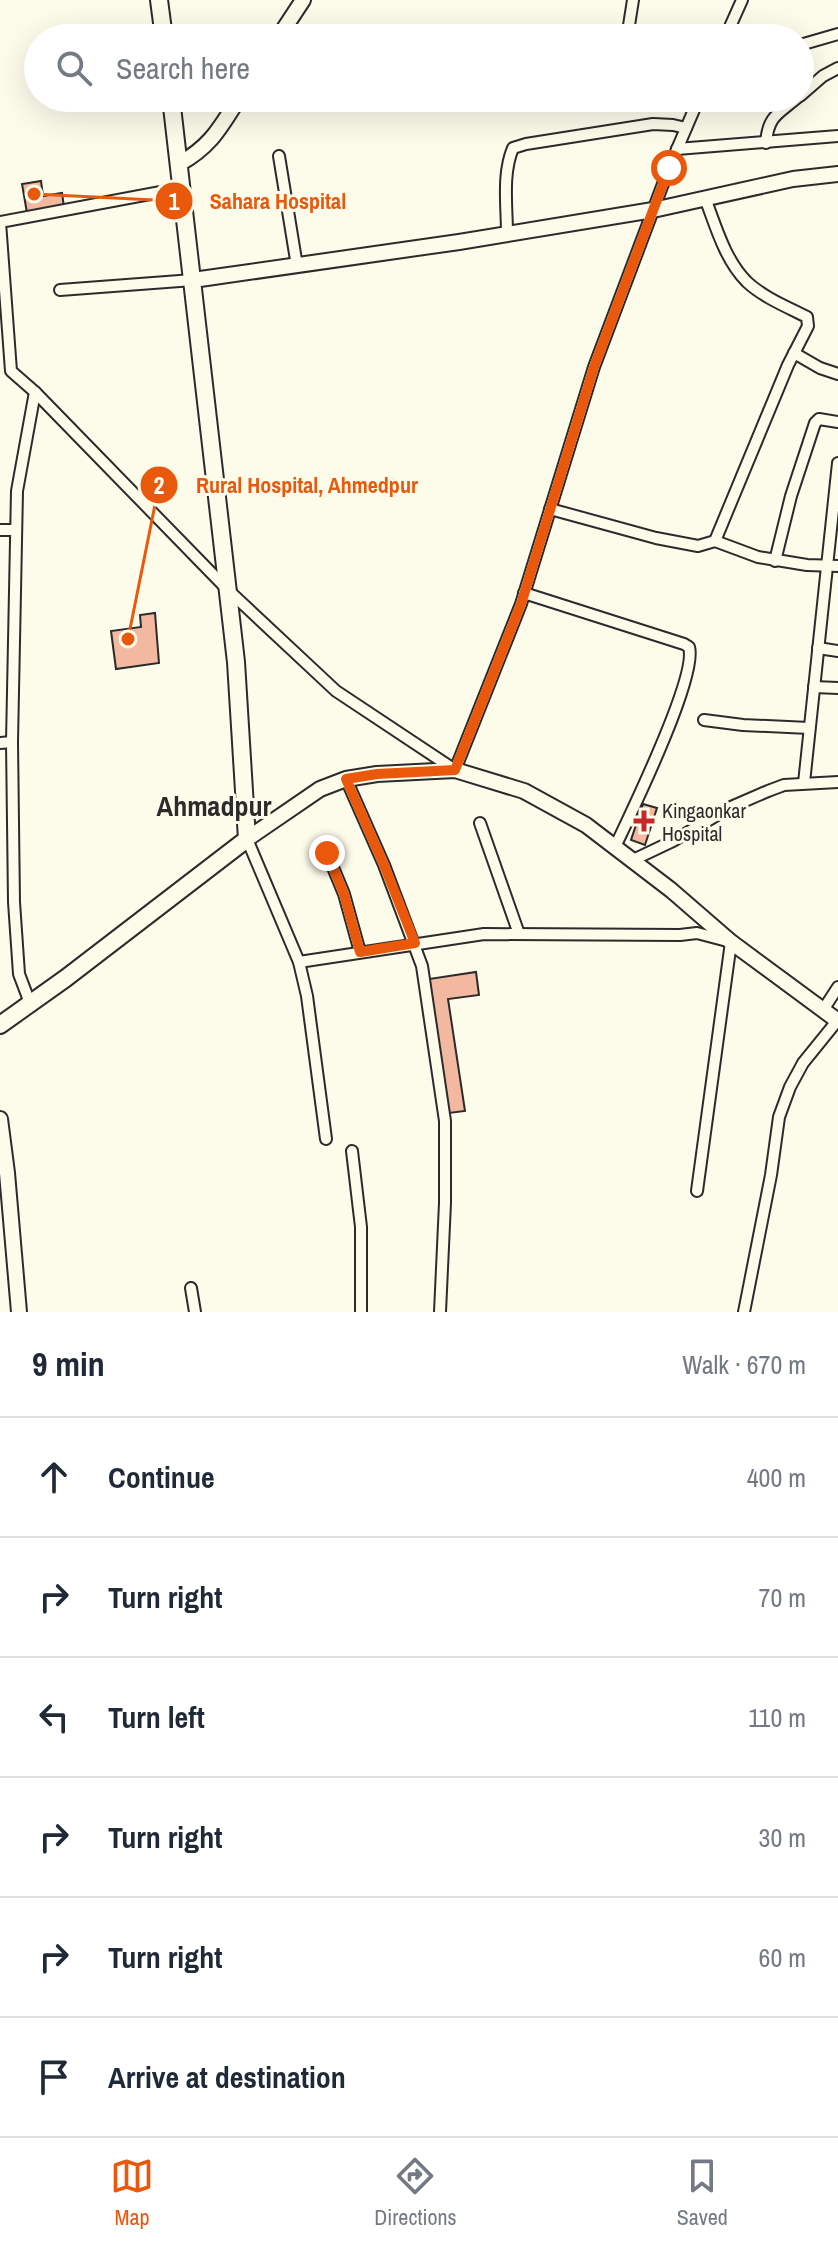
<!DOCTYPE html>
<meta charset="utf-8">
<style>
:root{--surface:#fff;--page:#f2f2f3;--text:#1f2937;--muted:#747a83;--line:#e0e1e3;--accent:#ea580c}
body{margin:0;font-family:"Archivo Narrow",sans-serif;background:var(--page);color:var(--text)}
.stop{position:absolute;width:24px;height:24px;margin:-18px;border:6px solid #ea580c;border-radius:50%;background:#fff}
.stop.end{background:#ea580c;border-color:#fff;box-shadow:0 2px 8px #0008}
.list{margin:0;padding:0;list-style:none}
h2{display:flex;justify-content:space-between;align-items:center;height:104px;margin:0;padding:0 32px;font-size:34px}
h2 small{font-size:26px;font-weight:400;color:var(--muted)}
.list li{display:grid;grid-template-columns:52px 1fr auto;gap:24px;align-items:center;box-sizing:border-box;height:120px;padding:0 32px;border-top:2px solid var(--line)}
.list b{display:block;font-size:30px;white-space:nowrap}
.list em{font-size:26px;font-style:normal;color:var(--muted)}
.icon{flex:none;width:44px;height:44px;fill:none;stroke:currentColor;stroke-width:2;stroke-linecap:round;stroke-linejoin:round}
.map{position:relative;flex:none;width:838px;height:1312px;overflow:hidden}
.search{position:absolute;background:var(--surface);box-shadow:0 8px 32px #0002;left:24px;right:24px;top:24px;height:88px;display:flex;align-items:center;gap:20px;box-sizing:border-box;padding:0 28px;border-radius:44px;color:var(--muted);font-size:30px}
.sheet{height:824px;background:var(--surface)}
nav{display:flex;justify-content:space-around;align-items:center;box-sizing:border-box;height:112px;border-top:2px solid var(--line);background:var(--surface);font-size:22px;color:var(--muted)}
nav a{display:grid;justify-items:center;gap:4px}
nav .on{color:var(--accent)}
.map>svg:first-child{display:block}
</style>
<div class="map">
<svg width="838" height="1312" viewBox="0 0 838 1312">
<rect width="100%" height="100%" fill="#fdfbea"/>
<g fill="#f2b8a0" stroke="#2b2b2b" stroke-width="2">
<polygon points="41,181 43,196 62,193 64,207 27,213 22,184"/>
<polygon points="155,613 159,663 116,669 111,631 141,627 140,615"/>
<polygon points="643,804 657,808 645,845 631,840"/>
<polygon points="476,972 479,995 448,999 465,1111 449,1113 429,979"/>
</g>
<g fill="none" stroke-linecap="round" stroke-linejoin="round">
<g stroke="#2b2b2b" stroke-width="14">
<g id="street">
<polyline points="627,38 633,0"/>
<polyline points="725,38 742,0"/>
<polyline points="800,45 838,34"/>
<polyline points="800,96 823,76 838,68"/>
<path d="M 766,143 C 768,116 778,114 797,98"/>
<polyline points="677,149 838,136"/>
<polyline points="279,156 297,266"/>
<path d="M 705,198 C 716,227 725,260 747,282 C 763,297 787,307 807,317 L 808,326 L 788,365 L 715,541"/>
<path d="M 507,234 C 507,206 502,174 513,148 L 526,144 L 653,124 L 673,125 L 686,128"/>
<polyline points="60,290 193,280"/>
<polyline points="794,353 820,368 838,374"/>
<polyline points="35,392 11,371 0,222 182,188"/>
<polyline points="550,509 656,538 698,546 715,541 758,557 807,565 838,566"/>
<polyline points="0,530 16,530"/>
<polyline points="775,561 791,496 815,423 819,419 838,422"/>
<path d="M 524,593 L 684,644 L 689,647 C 698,676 631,813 615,847"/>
<polyline points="818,648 838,651"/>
<polyline points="814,687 838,688"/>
<polyline points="704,720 743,725 809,728"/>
<polyline points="12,742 17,491 35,392 228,590 336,691 455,770 521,604 594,367 669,168 699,98"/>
<polyline points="0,743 12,742 14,902 19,974 30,1003"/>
<polyline points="346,779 384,865 422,966 445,1121 445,1203 440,1312"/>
<polyline points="804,783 838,463"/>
<polyline points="480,823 519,934"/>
<polyline points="247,839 299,962 307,996 326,1139"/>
<polyline points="327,853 344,894 360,952"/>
<polyline points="633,860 673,841 731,807 768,791 784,785 838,782"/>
<polyline points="299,962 484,934 680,935 697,933 731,942 697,1191"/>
<polyline points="823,1010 838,987"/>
<polyline points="352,1151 361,1227 361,1312"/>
<polyline points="191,1288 195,1312"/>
<polyline points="744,1312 771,1175 779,1117 790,1087 803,1063 837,1021"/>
</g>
</g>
<g stroke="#2b2b2b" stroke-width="18">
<g id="secondary">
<polyline points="278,38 303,0"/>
<path d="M 179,164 C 211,146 220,128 239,98"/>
<polyline points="193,280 459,242 653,210 793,179 838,174"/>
<polyline points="247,839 320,789 346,779 377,774 455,770 524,791 586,825 671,890 731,942 838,1021"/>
<polyline points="0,1119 7,1173 19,1312"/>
</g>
</g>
<g stroke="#2b2b2b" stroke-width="20">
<g id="primary">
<polyline points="159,0 164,38"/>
<polyline points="0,1025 66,978 247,839 236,662 171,98"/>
</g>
</g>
<use href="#street" stroke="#fdfbea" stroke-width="10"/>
<use href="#secondary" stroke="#fdfbea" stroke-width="14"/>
<use href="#primary" stroke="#fdfbea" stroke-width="16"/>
</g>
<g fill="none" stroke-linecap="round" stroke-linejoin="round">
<polyline stroke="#ea580c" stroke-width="10" points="327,853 344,894 360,952 415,943 384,865 346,779 377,774 455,770 521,604 594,367 669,168"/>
</g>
<path fill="#c62828" stroke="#fdfbea" stroke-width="3" d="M640 809h8v8h8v8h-8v8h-8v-8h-8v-8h8z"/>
<g text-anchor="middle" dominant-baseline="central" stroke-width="6" stroke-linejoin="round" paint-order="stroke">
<g font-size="20" fill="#2b2b2b" stroke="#fdfbea" text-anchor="start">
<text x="662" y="810">Kingaonkar<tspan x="662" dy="23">Hospital</tspan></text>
</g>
<g font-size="28" font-weight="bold" fill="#2b2b2b" stroke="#fdfbea">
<text x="214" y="806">Ahmadpur</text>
</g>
</g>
<path fill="none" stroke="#e8590c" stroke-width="3" d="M34 194L174 201M128 639L159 485"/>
<g fill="#e8590c" stroke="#fdfbea" stroke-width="3">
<circle cx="34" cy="194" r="8"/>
<circle cx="128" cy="639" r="8"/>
<circle cx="174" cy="201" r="20"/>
<circle cx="159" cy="485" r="20"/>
</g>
<g font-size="24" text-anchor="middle" font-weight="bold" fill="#fff">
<text x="174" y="210">1</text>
<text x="159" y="494">2</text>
</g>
<g font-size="22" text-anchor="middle" font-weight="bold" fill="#e8590c" stroke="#fdfbea" stroke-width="6" stroke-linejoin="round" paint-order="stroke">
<text x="278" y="209">Sahara Hospital</text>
<text x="307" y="493">Rural Hospital, Ahmedpur</text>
</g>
</svg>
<div class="stop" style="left:669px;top:168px"></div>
<div class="stop end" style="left:327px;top:853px"></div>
<div class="search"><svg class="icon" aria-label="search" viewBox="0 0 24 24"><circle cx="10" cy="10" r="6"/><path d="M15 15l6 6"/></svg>Search here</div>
</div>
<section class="sheet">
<h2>9 min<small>Walk · 670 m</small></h2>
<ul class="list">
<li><svg class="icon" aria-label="ahead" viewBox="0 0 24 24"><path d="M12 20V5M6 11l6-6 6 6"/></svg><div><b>Continue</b></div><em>400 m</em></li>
<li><svg class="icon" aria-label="right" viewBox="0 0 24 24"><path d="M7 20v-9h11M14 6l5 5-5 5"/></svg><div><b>Turn right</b></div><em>70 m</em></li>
<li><svg class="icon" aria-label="left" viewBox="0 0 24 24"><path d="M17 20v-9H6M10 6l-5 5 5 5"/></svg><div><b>Turn left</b></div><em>110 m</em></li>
<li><svg class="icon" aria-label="right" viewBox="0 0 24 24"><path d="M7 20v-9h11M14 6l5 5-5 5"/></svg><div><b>Turn right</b></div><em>30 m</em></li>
<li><svg class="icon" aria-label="right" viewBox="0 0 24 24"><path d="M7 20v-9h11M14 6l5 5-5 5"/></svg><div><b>Turn right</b></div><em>60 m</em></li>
<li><svg class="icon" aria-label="arrive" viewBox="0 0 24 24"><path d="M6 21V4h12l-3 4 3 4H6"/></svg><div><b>Arrive at destination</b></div></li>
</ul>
</section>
<nav>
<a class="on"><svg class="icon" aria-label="map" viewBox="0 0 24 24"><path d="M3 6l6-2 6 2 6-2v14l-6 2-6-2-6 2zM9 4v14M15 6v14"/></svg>Map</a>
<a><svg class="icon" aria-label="directions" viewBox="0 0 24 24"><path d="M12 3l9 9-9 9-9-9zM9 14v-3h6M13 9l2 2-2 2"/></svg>Directions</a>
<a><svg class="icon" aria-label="saved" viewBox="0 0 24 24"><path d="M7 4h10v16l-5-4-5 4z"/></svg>Saved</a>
</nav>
